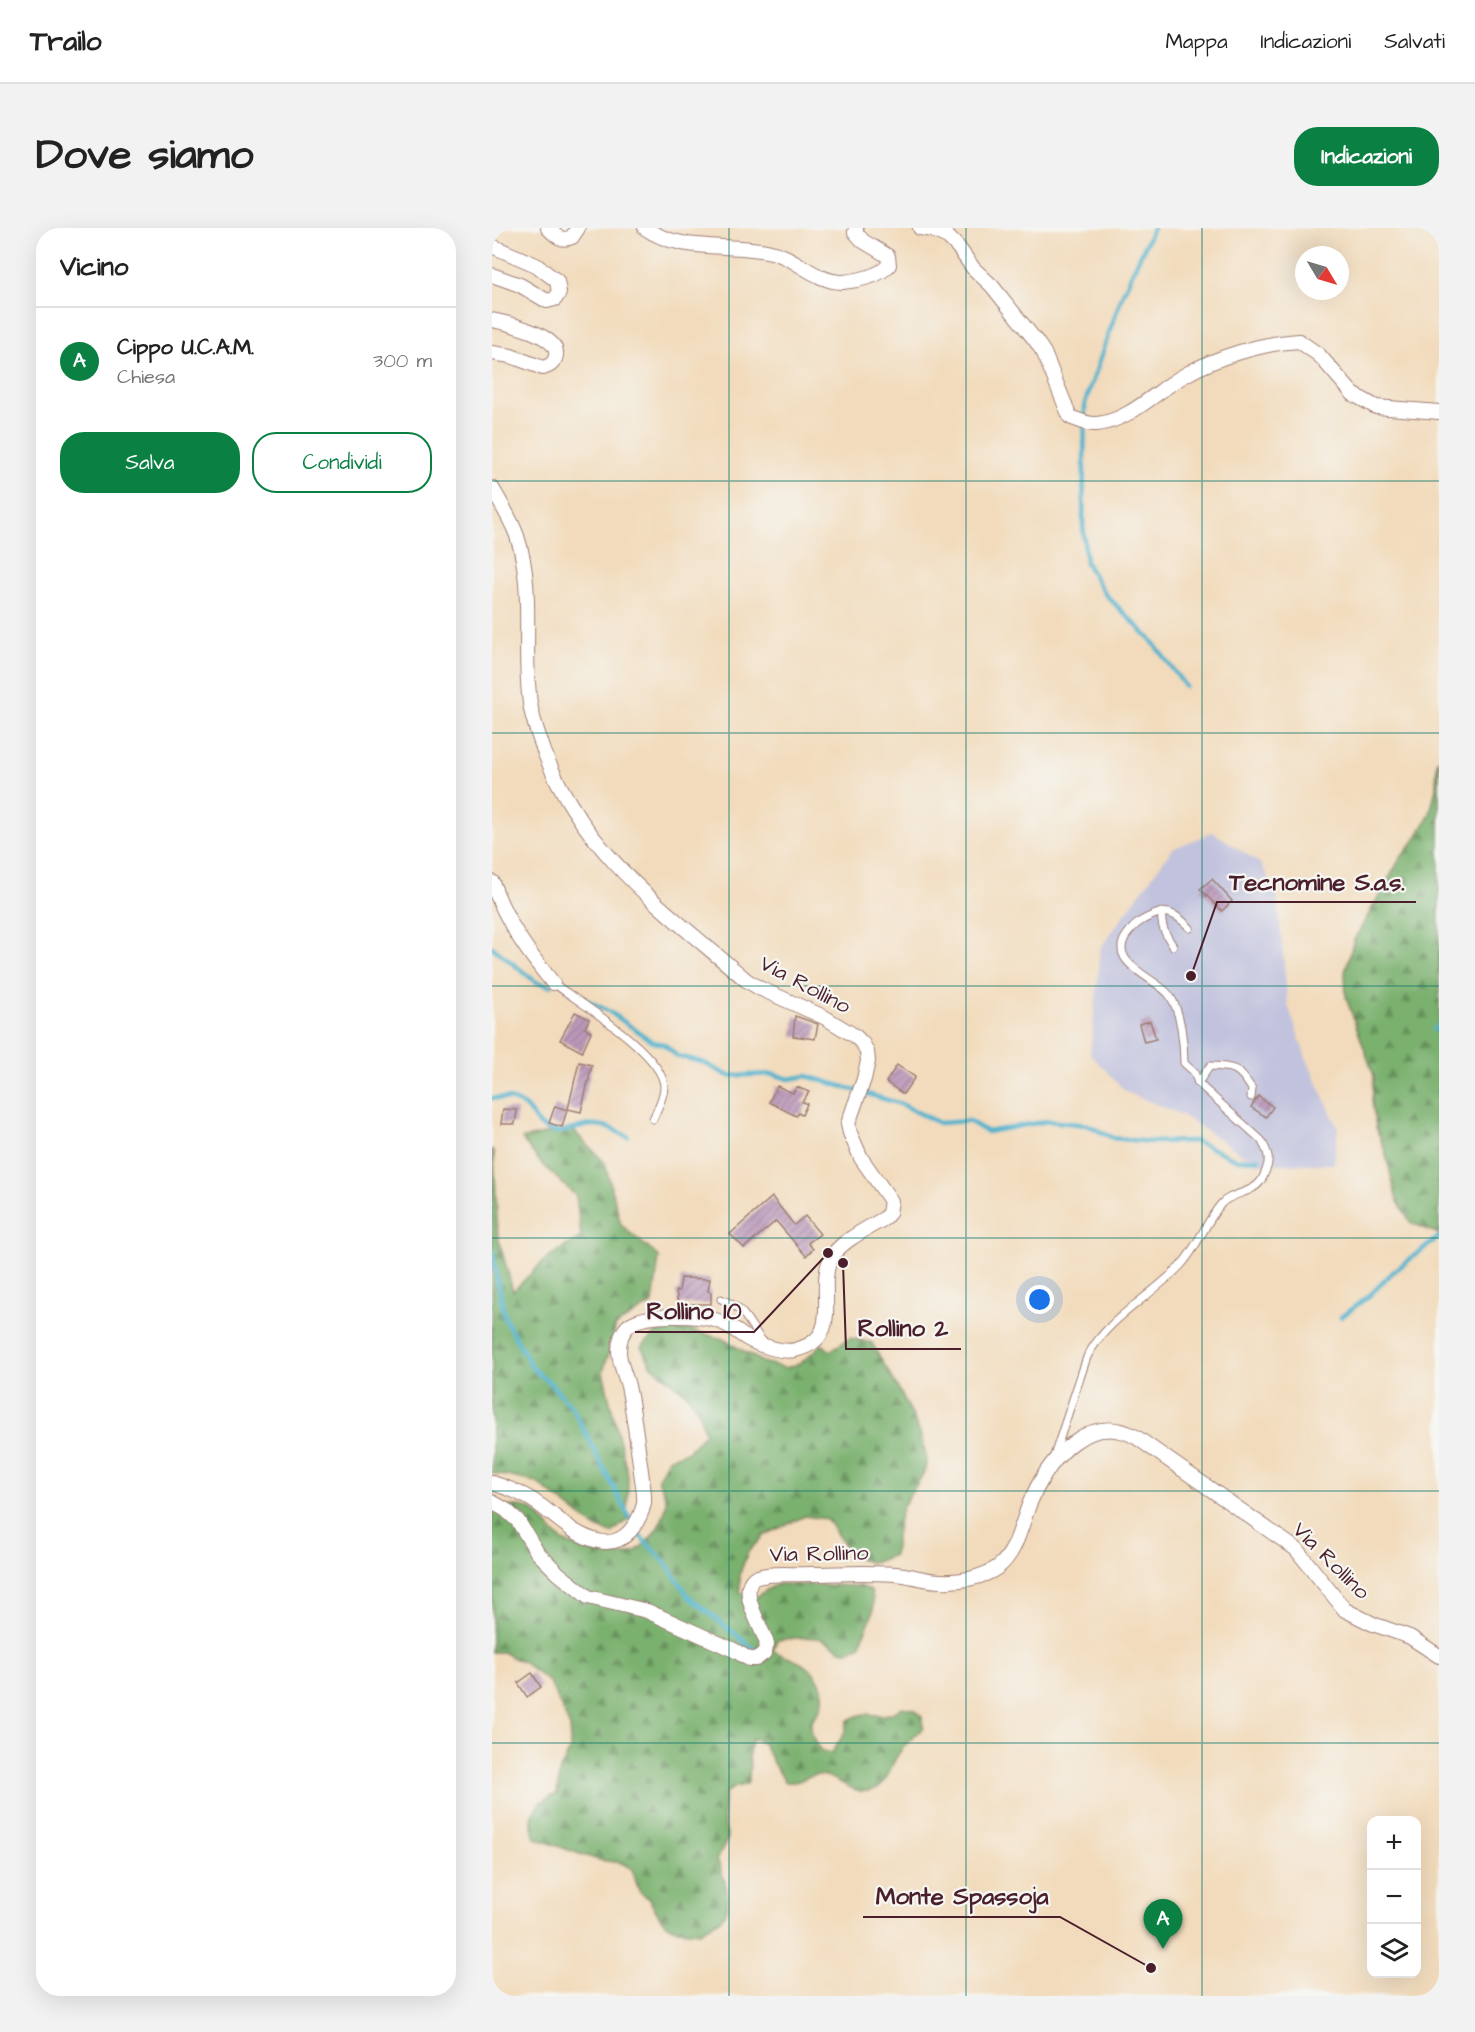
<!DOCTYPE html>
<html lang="it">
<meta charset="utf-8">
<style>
:root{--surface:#fff;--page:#f2f2f2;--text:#222;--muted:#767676;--line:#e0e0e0;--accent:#0b8043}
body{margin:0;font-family:"Architects Daughter",sans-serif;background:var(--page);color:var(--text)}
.controls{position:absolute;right:18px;bottom:18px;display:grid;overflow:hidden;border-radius:12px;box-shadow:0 6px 24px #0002}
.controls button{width:54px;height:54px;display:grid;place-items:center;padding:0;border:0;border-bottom:2px solid var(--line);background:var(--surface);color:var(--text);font:30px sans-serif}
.compass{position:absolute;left:803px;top:18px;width:54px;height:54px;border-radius:50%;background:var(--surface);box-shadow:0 6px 24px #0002;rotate:128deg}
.you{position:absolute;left:548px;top:1072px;width:21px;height:21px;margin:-15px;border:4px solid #fff;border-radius:50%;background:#1a73e8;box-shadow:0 0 0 9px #1a73e833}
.badge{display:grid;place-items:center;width:39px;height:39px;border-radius:50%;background:var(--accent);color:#fff;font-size:20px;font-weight:700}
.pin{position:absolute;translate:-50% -50px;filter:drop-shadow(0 2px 3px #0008)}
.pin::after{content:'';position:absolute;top:32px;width:21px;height:18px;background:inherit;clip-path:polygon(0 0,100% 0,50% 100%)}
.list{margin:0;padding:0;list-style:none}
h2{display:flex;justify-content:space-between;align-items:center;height:78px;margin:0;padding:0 24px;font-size:26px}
h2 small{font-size:20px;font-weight:400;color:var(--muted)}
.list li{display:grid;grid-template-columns:39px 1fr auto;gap:18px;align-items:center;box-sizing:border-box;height:108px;padding:0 24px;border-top:2px solid var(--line)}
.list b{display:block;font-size:22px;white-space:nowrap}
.list p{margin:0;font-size:20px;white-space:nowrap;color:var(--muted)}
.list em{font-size:20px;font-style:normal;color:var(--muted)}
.actions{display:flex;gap:12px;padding:18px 24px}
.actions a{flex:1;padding:14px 0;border:2px solid var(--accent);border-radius:24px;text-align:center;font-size:21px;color:var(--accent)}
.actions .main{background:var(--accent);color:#fff}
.icon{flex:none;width:33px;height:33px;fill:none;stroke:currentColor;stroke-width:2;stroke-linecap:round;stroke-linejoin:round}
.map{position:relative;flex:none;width:947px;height:1768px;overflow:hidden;border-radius:24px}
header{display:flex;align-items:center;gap:36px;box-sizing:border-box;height:84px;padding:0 30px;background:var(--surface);border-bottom:2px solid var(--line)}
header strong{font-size:28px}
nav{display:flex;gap:33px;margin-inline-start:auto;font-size:21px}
.intro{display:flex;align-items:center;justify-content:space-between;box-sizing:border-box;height:144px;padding:0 36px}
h1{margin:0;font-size:42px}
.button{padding:15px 27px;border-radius:24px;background:var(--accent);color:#fff;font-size:21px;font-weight:700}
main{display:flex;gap:36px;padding:0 36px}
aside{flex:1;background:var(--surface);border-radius:24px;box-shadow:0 6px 24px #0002}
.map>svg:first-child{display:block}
</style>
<header>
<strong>Trailo</strong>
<nav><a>Mappa</a><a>Indicazioni</a><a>Salvati</a></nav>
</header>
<div class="intro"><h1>Dove siamo</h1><a class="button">Indicazioni</a></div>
<main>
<aside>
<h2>Vicino<small></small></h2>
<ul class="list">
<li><span class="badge">A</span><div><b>Cippo U.C.A.M.</b><p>Chiesa</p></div><em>300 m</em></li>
</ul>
<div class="actions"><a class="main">Salva</a><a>Condividi</a></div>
</aside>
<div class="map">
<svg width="947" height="1768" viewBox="0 0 947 1768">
<defs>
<pattern id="forest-firs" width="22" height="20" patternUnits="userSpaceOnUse" patternTransform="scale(1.5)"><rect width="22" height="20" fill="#7ab16e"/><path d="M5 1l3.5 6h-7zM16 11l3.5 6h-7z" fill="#668f5b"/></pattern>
<pattern id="building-hatch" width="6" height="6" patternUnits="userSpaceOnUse" patternTransform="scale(1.5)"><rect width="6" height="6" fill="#bb99ba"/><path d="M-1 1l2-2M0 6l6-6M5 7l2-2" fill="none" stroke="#9a7c97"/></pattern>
</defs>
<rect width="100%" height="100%" fill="#f6f6f2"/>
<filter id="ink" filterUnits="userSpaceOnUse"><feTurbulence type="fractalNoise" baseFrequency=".0167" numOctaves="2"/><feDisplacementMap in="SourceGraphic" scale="12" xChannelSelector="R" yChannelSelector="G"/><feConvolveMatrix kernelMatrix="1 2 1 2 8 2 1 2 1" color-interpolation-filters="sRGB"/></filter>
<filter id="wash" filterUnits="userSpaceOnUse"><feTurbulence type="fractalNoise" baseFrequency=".008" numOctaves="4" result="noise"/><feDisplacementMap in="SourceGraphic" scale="24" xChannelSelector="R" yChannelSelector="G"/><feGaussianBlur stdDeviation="1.35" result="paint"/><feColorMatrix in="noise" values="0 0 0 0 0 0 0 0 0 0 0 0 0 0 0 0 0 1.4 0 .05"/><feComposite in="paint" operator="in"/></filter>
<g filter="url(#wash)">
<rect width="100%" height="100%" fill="#f2dbbc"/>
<polygon fill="#c1c2dd" points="721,604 769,636 785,667 796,777 813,827 846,900 842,936 765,936 690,887 634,864 598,826 609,719 680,621"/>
<g fill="url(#forest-firs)" stroke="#62684c" stroke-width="1.5">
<polygon points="947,531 947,1006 919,995 905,972 893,923 884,899 880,873 882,848 854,769 853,744 862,712 908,631 925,609 938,586 944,560 945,533"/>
<polygon points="79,900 113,935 129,997 167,1029 161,1075 124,1097 111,1144 136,1248 135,1292 120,1305 103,1299 44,1254 0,1245 0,921 2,925 6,1009 21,1063 55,1030 89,1009 84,968 49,935 30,911"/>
<path d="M 187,1099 L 231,1111 L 270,1134 L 293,1140 L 309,1135 L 330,1116 L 338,1123 L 358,1110 L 380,1115 C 395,1145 441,1208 433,1241 C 430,1252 414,1269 410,1281 C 404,1296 404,1312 402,1327 L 381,1335 L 360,1329 L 335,1291 L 313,1288 L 272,1307 L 256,1324 L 248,1345 L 248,1363 L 258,1371 C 270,1368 275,1359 287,1356 L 368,1358 L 379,1363 C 387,1387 373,1396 369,1417 C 345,1433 345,1412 325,1410 C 312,1408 298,1411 285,1412 L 281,1422 C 293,1430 312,1433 322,1445 C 330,1455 335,1470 328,1481 C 325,1487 320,1490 319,1497 C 318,1506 325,1516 329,1523 L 340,1525 L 353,1504 L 355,1493 C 379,1477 387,1497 410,1479 L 421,1481 L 430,1489 L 431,1500 C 422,1508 412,1517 405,1528 C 395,1544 395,1565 369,1563 C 353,1561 341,1546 325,1547 C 312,1547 310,1556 294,1554 L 281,1535 L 271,1515 L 260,1511 C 253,1528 262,1539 255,1556 L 243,1559 L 233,1565 C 230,1582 231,1593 236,1610 L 225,1631 C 231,1648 244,1677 228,1691 C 222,1696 214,1698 208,1704 L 186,1702 L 176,1697 L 168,1689 L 156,1670 L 147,1663 L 140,1641 L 130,1635 L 107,1632 L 85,1625 L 43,1610 C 35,1587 43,1574 65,1566 L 68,1542 L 78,1522 L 78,1499 L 67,1474 L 58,1455 L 31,1434 L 21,1430 L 11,1424 L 0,1424 L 0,1282 C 10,1280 22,1276 32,1279 C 52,1284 58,1309 77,1316 C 93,1322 114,1329 132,1327 C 151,1326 176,1292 174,1273 C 174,1266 168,1257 166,1251 L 176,1231 L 197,1223 L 213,1205 L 207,1184 L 195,1166 L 160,1138 L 149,1119 L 165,1104 Z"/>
</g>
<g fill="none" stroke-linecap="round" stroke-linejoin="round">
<g stroke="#4eb2cd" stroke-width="4.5">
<polyline points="661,0 631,65 593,175 591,296 594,335 613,366 660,413 693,458"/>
<polyline points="0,719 44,754 59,758"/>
<polyline points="79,764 118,784 161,814 172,816 185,828 210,834 237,848 281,846 297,851 315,848 409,876 447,895 477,893 495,904 556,893 596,897 621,910 659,914 703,913 746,932 767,931"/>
<polyline points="942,802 947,797"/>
<path d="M 0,870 C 11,870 23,870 32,878 C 41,885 45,900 59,903 C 74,906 86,898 100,897 C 113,896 125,903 136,909"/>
<polyline points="0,1022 13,1091 41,1141 56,1153 80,1179 146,1306 173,1334 197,1369 263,1422"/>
<polyline points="849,1089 878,1067 901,1044 947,1009"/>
</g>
</g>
<g id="blocks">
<g fill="url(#building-hatch)">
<polygon points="720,651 740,673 730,683 708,661"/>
<polygon points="83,784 97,791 93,800 99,804 90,824 68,812"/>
<polygon points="303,788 326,796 323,811 301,808"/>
<polygon points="658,793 664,811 652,814 647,796"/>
<polygon points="87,834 100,837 89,884 76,881"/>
<polygon points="405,837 423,849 411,866 394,854"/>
<polygon points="285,858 301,865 305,859 317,864 310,874 315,876 310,887 306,885 304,888 277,874"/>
<polygon points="766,868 781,879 774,889 759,879"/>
<polygon points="63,878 75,882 70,899 57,895"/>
<polygon points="11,881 25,882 23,896 9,896"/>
<polygon points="280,969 302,997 313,988 328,1006 316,1015 321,1021 314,1028 284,993 252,1020 238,1006"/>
<polygon points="189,1050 218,1051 216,1063 219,1064 219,1076 186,1076 184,1063 187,1063"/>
<polygon points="40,1445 49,1459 35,1469 26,1455"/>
</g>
</g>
</g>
<g filter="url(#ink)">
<use href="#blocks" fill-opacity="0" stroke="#9e7d74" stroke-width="1.5"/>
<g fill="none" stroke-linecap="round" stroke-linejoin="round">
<g stroke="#9e7d74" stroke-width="9">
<g id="service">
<path d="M 670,684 C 668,698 674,707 681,718"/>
<path d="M 61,755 C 87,774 172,826 172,859 C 172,869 165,882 161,891"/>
<path d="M 706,855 L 718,838 C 743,839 746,839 760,861 L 759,869"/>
<path d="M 229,1071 C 254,1080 256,1096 272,1115"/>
<path d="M 562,1228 L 595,1129 C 615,1090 659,1069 689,1037 C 705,1020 713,995 729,976 C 738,965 759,966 768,954 C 771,951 772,946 774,942 C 779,931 775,922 769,912 L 706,855 L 702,844 L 692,835 C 692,816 689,784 678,768 C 667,751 615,736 634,708 C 643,695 652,690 667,685 C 680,682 690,692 698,700"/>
</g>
</g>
<g stroke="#9e7d74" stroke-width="16">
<g id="minor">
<path d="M 56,0 C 63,7 69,14 80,9 L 86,0"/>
<path d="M 153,0 C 190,26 237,14 279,24 C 304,29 323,54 351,54 C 365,53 388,48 397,37 L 396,28 L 371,13 L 363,4 L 364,0"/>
<path d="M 428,0 L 440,2 L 456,9 L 466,19 L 481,40 L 500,58 L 544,113 L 552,125 L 578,189 C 586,192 596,197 605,196 C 639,192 664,163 693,147 C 724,129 771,115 807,113 L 827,127 L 861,166 L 884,179 L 947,184"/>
<polyline points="0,18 44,37 65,53 67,65 63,71 55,73 28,57 0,47"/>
<path d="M 0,92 C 15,95 67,107 64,127 C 63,135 58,138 51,140 L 19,128 L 0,125"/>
<path d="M 0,260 C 9,276 19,291 25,308 C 43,362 30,420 38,475 C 40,491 47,508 52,523 C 91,626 174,683 254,752 L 267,760 L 332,789 L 363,808 L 371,816 L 375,824 L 376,833 L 372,851 L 356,896 L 358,905 L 369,930 L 399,973 L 397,985 L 393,990 C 378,999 347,1014 339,1030 C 323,1062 354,1110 303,1122 C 290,1125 267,1117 256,1111 C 246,1105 239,1098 229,1094 C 210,1087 151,1084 136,1098 C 129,1105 127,1114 127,1123 C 127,1135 133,1146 136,1158 C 142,1186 145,1215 149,1243 C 150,1253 153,1265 152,1275 C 150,1285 145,1295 138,1303 C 129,1313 119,1316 106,1313 C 82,1307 68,1292 49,1278 C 35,1267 17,1260 0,1255"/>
<path d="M 0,654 C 15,695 34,722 61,755"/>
<path d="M 0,1274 L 14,1282 L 26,1293 L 45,1324 L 67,1346 L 96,1369 L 155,1383 L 242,1422 L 257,1431 L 264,1431 L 272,1425 L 275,1416 C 270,1399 246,1364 262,1350 C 279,1344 298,1347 316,1346 C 348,1346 381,1343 412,1347 C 424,1349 437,1353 449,1353 C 467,1354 491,1350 506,1339 C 526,1324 530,1291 540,1270 C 558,1230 597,1183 644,1209 L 804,1321 L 853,1382 L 881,1396 L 918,1409 L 947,1428"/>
</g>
</g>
<use href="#service" stroke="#fff" stroke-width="7"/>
<use href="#minor" stroke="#fff" stroke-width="14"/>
</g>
</g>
<path fill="none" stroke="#0f766e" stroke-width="1.5" stroke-opacity="0.55" d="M 237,0 L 237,1768M 474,0 L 474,1768M 710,0 L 710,1768M 0,253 L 947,253M 0,505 L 947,505M 0,758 L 947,758M 0,1010 L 947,1010M 0,1263 L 947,1263M 0,1515 L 947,1515"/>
<g text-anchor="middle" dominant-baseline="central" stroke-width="4.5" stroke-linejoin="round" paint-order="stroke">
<g font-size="22" fill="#4a1f2b" stroke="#f6f6f2">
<text transform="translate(313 757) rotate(28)">Via Rollino</text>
<text transform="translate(327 1326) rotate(-1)">Via Rollino</text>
<text transform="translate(839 1333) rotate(45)">Via Rollino</text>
</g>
</g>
<path fill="none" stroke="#4a1f2b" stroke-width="2" d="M699 748L725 674H924M336 1025L262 1104H143M351 1035L354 1121H469M659 1740L568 1689H371"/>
<g fill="#4a1f2b" stroke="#f6f6f2" stroke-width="2">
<circle cx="699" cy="748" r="6"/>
<circle cx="336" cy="1025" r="6"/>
<circle cx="351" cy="1035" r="6"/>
<circle cx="659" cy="1740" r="6"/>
</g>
<g font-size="24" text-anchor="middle" font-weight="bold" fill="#4a1f2b" stroke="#f6f6f2" stroke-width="4.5" stroke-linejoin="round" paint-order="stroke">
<text x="825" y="662">Tecnomine S.a.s.</text>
<text x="202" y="1091">Rollino 10</text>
<text x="411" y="1108">Rollino 2</text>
<text x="470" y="1676">Monte Spassoja</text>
</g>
</svg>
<div class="controls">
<button>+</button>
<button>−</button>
<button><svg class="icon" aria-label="layers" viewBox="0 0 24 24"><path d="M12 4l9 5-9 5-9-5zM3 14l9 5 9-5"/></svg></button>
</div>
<svg class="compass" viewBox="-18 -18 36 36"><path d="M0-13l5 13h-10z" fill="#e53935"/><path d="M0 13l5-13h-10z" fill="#767676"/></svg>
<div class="you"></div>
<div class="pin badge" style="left:671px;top:1721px">A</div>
</div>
</main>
